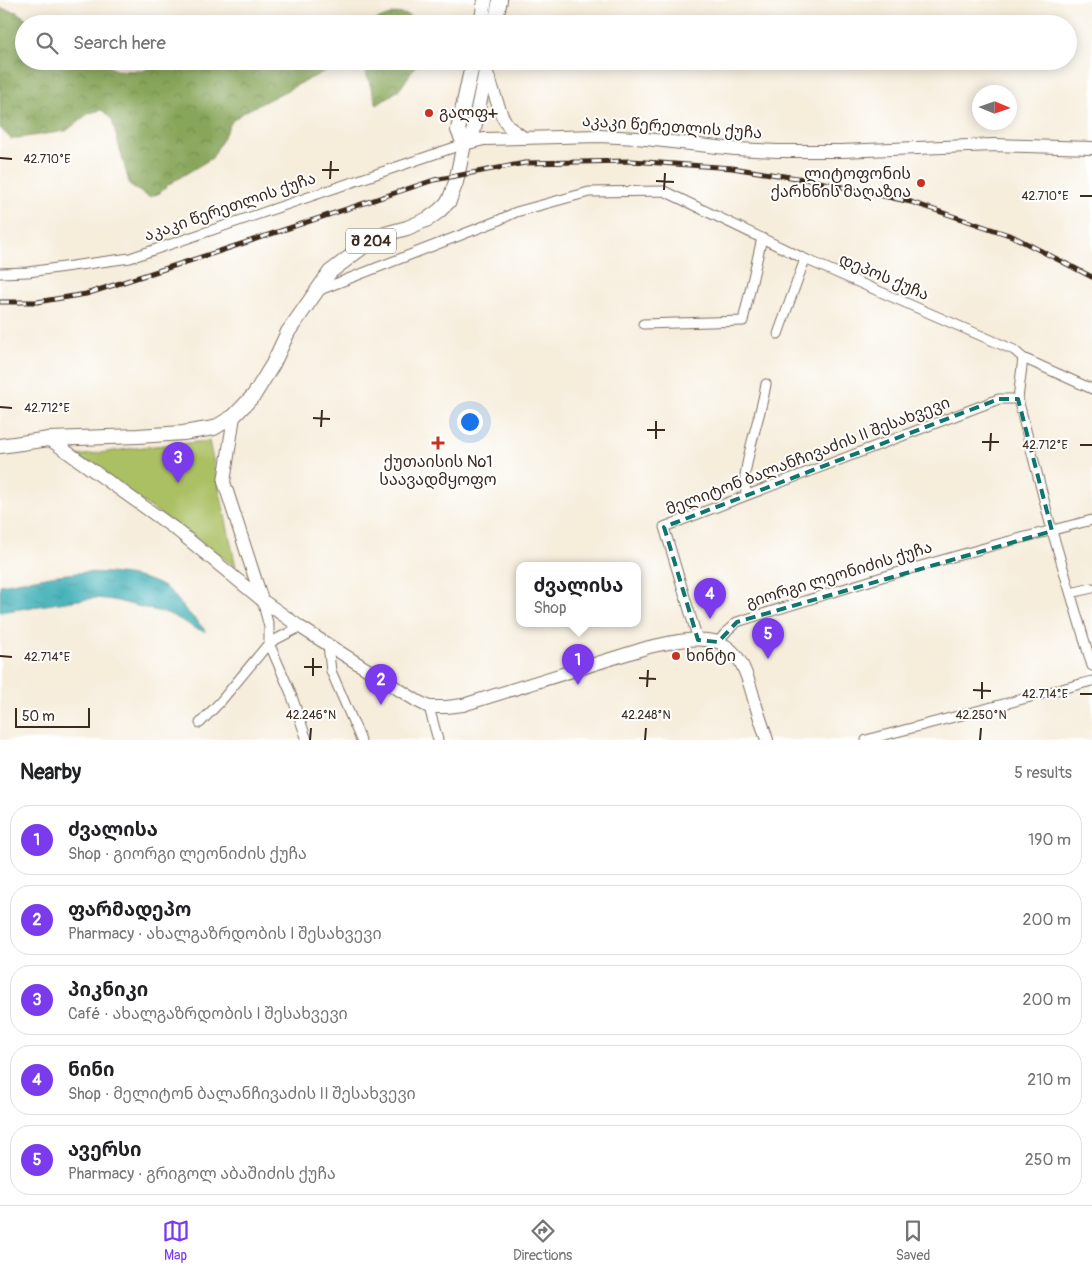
<!DOCTYPE html>
<meta charset="utf-8">
<style>
:root{--surface:#fff;--page:#f2f2f2;--text:#202124;--muted:#757577;--line:#e0e0e0;--accent:#7c3aed}
body{margin:0;font-family:Pangolin,"Noto Sans Georgian",sans-serif;background:var(--page);color:var(--text)}
.compass{position:absolute;left:972px;top:85px;width:45px;height:45px;border-radius:50%;background:var(--surface);box-shadow:0 2px 12px #0003;rotate:92deg}
.scale{position:absolute;left:15px;bottom:12px;width:75px;box-sizing:border-box;padding-left:5px;border:2px solid #3b2a1e;border-top:0;font-size:14px;line-height:18px;white-space:nowrap;color:#3b2a1e;-webkit-text-stroke:4px #fff;paint-order:stroke}
.you{position:absolute;left:469px;top:421px;width:18px;height:18px;margin:-12px;border:4px solid #fff;border-radius:50%;background:#1a73e8;box-shadow:0 0 0 8px #1a73e833}
.badge{display:grid;place-items:center;width:32px;height:32px;border-radius:50%;background:var(--accent);color:#fff;font-size:16px;font-weight:700}
.pin{position:absolute;translate:-50% -41px;filter:drop-shadow(0 1px 2px #0008)}
.pin::after{content:'';position:absolute;top:26px;width:18px;height:15px;background:inherit;clip-path:polygon(0 0,100% 0,50% 100%)}
.popup{position:absolute;left:516px;top:562px;width:125px;height:65px;box-sizing:border-box;display:grid;place-content:center;border-radius:10px;background:var(--surface);filter:drop-shadow(0 1px 4px #0005);font-size:16px;white-space:nowrap;color:var(--muted)}
.popup b{font-size:19px;color:var(--text)}
.popup::after{content:'';position:absolute;left:50%;top:100%;margin-left:-10px;border:10px solid transparent;border-top-color:var(--surface)}
.list{margin:0;padding:0;list-style:none}
h2{display:flex;justify-content:space-between;align-items:center;height:65px;margin:0;padding:0 20px;font-size:21px}
h2 small{font-size:16px;font-weight:400;color:var(--muted)}
.list li{display:grid;grid-template-columns:32px 1fr auto;gap:15px;align-items:center;box-sizing:border-box;height:70px;margin:0 10px 10px;padding:0 10px;border:1px solid var(--line);border-radius:20px}
.list b{display:block;font-size:19px;white-space:nowrap}
.list p{margin:0;font-size:16px;white-space:nowrap;color:var(--muted)}
.list em{font-size:16px;font-style:normal;color:var(--muted)}
.icon{flex:none;width:28px;height:28px;fill:none;stroke:currentColor;stroke-width:2;stroke-linecap:round;stroke-linejoin:round}
.map{position:relative;flex:none;width:1092px;height:740px;overflow:hidden}
.search{position:absolute;background:var(--surface);box-shadow:0 2px 12px #0003;left:15px;right:15px;top:15px;height:55px;display:flex;align-items:center;gap:12px;box-sizing:border-box;padding:0 18px;border-radius:28px;color:var(--muted);font-size:19px}
.sheet{height:465px;background:var(--surface)}
nav{display:flex;justify-content:space-around;align-items:center;box-sizing:border-box;height:70px;border-top:1px solid var(--line);background:var(--surface);font-size:14px;color:var(--muted)}
nav a{display:grid;justify-items:center;gap:2px}
nav .on{color:var(--accent)}
.map>svg:first-child{display:block}
</style>
<div class="map">
<svg width="1092" height="740" viewBox="0 0 1092 740">
<defs>
<pattern id="forest-crowns" width="20" height="18" patternUnits="userSpaceOnUse" patternTransform="scale(1.25)"><rect width="20" height="18" fill="#88a65a"/><path d="M2 6a3 3 0 1 1 6 0M12 15a3 3 0 1 1 6 0" fill="none" stroke="#70874a"/></pattern>
<pattern id="water-ripples" width="26" height="14" patternUnits="userSpaceOnUse" patternTransform="scale(1.25)"><rect width="26" height="14" fill="#3eafb6"/><path d="M2 4q2-2 4 0t4 0M15 11q2-2 4 0t4 0" fill="none" stroke="#358f93"/></pattern>
</defs>
<rect width="100%" height="100%" fill="#fff"/>
<filter id="ink" filterUnits="userSpaceOnUse"><feTurbulence type="fractalNoise" baseFrequency=".02" numOctaves="2"/><feDisplacementMap in="SourceGraphic" scale="10" xChannelSelector="R" yChannelSelector="G"/><feConvolveMatrix kernelMatrix="1 2 1 2 8 2 1 2 1" color-interpolation-filters="sRGB"/></filter>
<filter id="wash" filterUnits="userSpaceOnUse"><feTurbulence type="fractalNoise" baseFrequency=".0096" numOctaves="4" result="noise"/><feDisplacementMap in="SourceGraphic" scale="20" xChannelSelector="R" yChannelSelector="G"/><feGaussianBlur stdDeviation="1.12" result="paint"/><feColorMatrix in="noise" values="0 0 0 0 0 0 0 0 0 0 0 0 0 0 0 0 0 1.4 0 .05"/><feComposite in="paint" operator="in"/></filter>
<g filter="url(#wash)">
<rect width="100%" height="100%" fill="#f6eddb"/>
<polygon fill="#abc064" stroke="#737541" points="209,441 236,567 77,456 143,447"/>
<g fill="url(#forest-crowns)" stroke="#62683c">
<polygon points="0,8 17,12 34,24 24,24 24,61 97,61 116,70 142,71 168,61 215,61 230,67 283,63 286,61 345,61 244,112 232,121 212,158 169,184 160,193 149,197 130,186 112,120 102,110 89,113 66,131 11,139 0,128"/>
<polygon points="395,13 408,15 419,24 366,24"/>
<polygon points="360,61 417,61 416,65 400,89 377,105 364,67"/>
</g>
<path fill="url(#water-ripples)" stroke="#3c6c6a" d="M 87,572 C 114,573 147,574 170,591 C 176,597 180,603 185,609 C 192,617 200,624 207,632 L 194,628 L 185,622 L 169,614 L 113,600 L 96,598 L 79,600 L 0,612 L 0,585 L 57,575 Z"/>
</g>
<g filter="url(#ink)">
<g fill="none" stroke-linecap="round" stroke-linejoin="round">
<g stroke="#7c6e60" stroke-width="11">
<g id="street">
<polyline points="0,273 28,272 130,258 464,144"/>
<polyline points="317,291 497,221 516,212 589,192 664,191 805,259 1014,350 1023,358 1092,389"/>
<polyline points="643,324 743,321 762,238"/>
<polyline points="778,334 805,259"/>
<polyline points="1023,358 1018,399 1052,531 1092,666"/>
<path d="M 746,495 C 746,489 744,482 745,476 C 749,444 761,415 766,384"/>
<polyline points="1071,593 1092,588"/>
<polyline points="300,627 269,643 290,691 307,740"/>
<polyline points="698,640 664,527 999,399 1018,399"/>
<polyline points="718,642 727,631 737,622 882,577 1002,543 1092,520"/>
<polyline points="328,645 331,671 361,740"/>
<polyline points="429,707 438,740"/>
<polyline points="200,723 221,701 269,643 269,627 262,600"/>
<polyline points="866,740 1092,681"/>
</g>
</g>
<g stroke="#7c6e60" stroke-width="14">
<g id="secondary">
<polyline points="486,70 502,116 509,127 524,138"/>
<polyline points="464,144 484,139 599,136 637,138 735,149 778,151 841,151 994,145 1092,148"/>
<polyline points="234,416 224,482 262,600"/>
<path d="M 49,439 L 178,531 L 262,600 L 300,627 L 417,701 L 429,707 L 447,707 L 463,705 L 649,647 C 668,643 687,638 707,640 C 740,642 748,677 755,703 C 759,715 763,728 767,740"/>
</g>
</g>
<g stroke="#7c6e60" stroke-width="16">
<g id="primary">
<polyline points="481,24 485,0"/>
<polyline points="495,24 500,0"/>
<polyline points="464,144 472,138 488,61"/>
<polyline points="464,144 458,130 473,61"/>
<polyline points="0,446 49,439 138,436 183,433 214,428 234,416 254,395 273,364 288,332 330,272 372,240 385,234 407,228 428,219 439,211 449,201 456,182 464,144"/>
</g>
</g>
<use href="#street" stroke="#fff" stroke-width="9"/>
<use href="#secondary" stroke="#fff" stroke-width="12"/>
<use href="#primary" stroke="#fff" stroke-width="14"/>
<g stroke="#3b2a1e" stroke-width="5">
<polyline id="rail" points="0,302 37,302 86,294 214,253 434,180 525,163 631,161 732,168 810,180 911,202 1012,236 1092,277"/>
</g>
<use href="#rail" stroke="#fff" stroke-width="3" stroke-dasharray="9" stroke-linecap="butt"/>
</g>
</g>
<path fill="none" stroke="#0f766e" stroke-width="4" stroke-dasharray="10 6" stroke-linejoin="round" d="M 999,399 L 1018,399 L 1052,531 L 737,622 L 718,642 L 698,640 L 664,527 Z"/>
<path fill="none" stroke="#3b2a1e" stroke-width="2" d="M 0,158 L 12,159M 322,170 L 339,170M 330,179 L 331,161M 656,181 L 674,182M 664,190 L 665,173M 1080,196 L 1092,196M 0,407 L 12,408M 313,418 L 330,419M 321,427 L 322,410M 647,430 L 665,430M 656,439 L 656,421M 982,442 L 999,442M 1080,445 L 1092,445M 990,451 L 991,433M 0,656 L 12,657M 304,667 L 322,667M 313,676 L 313,658M 639,678 L 656,679M 647,687 L 648,670M 973,690 L 991,691M 1080,694 L 1092,694M 982,699 L 982,682M 310,740 L 311,728M 645,740 L 646,728M 980,740 L 981,728"/>
<g fill="#c8321e" stroke="#fff" stroke-width="2">
<circle cx="429" cy="113" r="5"/>
<circle cx="921" cy="183" r="5"/>
<path d="M435.5 435.5h5v5h5v5h-5v5h-5v-5h-5v-5h5z"/>
<circle cx="676" cy="656" r="5"/>
</g>
<g text-anchor="middle" dominant-baseline="central" stroke-width="4" stroke-linejoin="round" paint-order="stroke">
<rect fill="#fff" stroke="#766a62" stroke-width="1" x="346" y="228.5" width="50" height="25" rx="4"/>
<g font-size="15" font-weight="bold" fill="#3b2a1e">
<text x="371" y="241">შ 204</text>
</g>
<g font-size="16" fill="#3b2a1e" stroke="#fff" text-anchor="start">
<text x="439" y="113">გალფ+</text>
<text x="911" y="174" text-anchor="end">ლიტოფონის<tspan x="911" dy="18">ქარხნის მაღაზია</tspan></text>
<text x="438" y="462" text-anchor="middle">ქუთაისის №1<tspan x="438" dy="18">საავადმყოფო</tspan></text>
<text x="686" y="656">ხინტი</text>
</g>
<g font-size="16" fill="#3b2a1e" stroke="#fff">
<text transform="translate(672 127) rotate(4)">აკაკი წერეთლის ქუჩა</text>
<text transform="translate(230 207) rotate(-19)">აკაკი წერეთლის ქუჩა</text>
<text transform="translate(884 277) rotate(23)">დეპოს ქუჩა</text>
<text transform="translate(808 456) rotate(-21)">მელიტონ ბალანჩივაძის II შესახვევი</text>
<text transform="translate(839 575) rotate(-17)">გიორგი ლეონიძის ქუჩა</text>
</g>
</g>
<g font-size="12" text-anchor="middle" fill="#3b2a1e" stroke="#fff" stroke-width="4" stroke-linejoin="round" paint-order="stroke">
<text x="47" y="163">42.710°E</text>
<text x="1045" y="200">42.710°E</text>
<text x="47" y="412">42.712°E</text>
<text x="1045" y="449">42.712°E</text>
<text x="47" y="661">42.714°E</text>
<text x="1045" y="698">42.714°E</text>
<text x="311" y="719">42.246°N</text>
<text x="646" y="719">42.248°N</text>
<text x="981" y="719">42.250°N</text>
</g>
</svg>
<svg class="compass" viewBox="-18 -18 36 36"><path d="M0-13l5 13h-10z" fill="#e53935"/><path d="M0 13l5-13h-10z" fill="#757577"/></svg>
<div class="scale">50 m</div>
<div class="you"></div>
<div class="pin badge" style="left:578px;top:685px">1</div>
<div class="popup"><b>ძვალისა</b>Shop</div>
<div class="pin badge" style="left:381px;top:705px">2</div>
<div class="pin badge" style="left:178px;top:483px">3</div>
<div class="pin badge" style="left:710px;top:619px">4</div>
<div class="pin badge" style="left:768px;top:659px">5</div>
<div class="search"><svg class="icon" aria-label="search" viewBox="0 0 24 24"><circle cx="10" cy="10" r="6"/><path d="M15 15l6 6"/></svg>Search here</div>
</div>
<section class="sheet">
<h2>Nearby<small>5 results</small></h2>
<ul class="list">
<li><span class="badge">1</span><div><b>ძვალისა</b><p>Shop · გიორგი ლეონიძის ქუჩა</p></div><em>190 m</em></li>
<li><span class="badge">2</span><div><b>ფარმადეპო</b><p>Pharmacy · ახალგაზრდობის I შესახვევი</p></div><em>200 m</em></li>
<li><span class="badge">3</span><div><b>პიკნიკი</b><p>Café · ახალგაზრდობის I შესახვევი</p></div><em>200 m</em></li>
<li><span class="badge">4</span><div><b>ნინი</b><p>Shop · მელიტონ ბალანჩივაძის II შესახვევი</p></div><em>210 m</em></li>
<li><span class="badge">5</span><div><b>ავერსი</b><p>Pharmacy · გრიგოლ აბაშიძის ქუჩა</p></div><em>250 m</em></li>
</ul>
</section>
<nav>
<a class="on"><svg class="icon" aria-label="map" viewBox="0 0 24 24"><path d="M3 6l6-2 6 2 6-2v14l-6 2-6-2-6 2zM9 4v14M15 6v14"/></svg>Map</a>
<a><svg class="icon" aria-label="directions" viewBox="0 0 24 24"><path d="M12 3l9 9-9 9-9-9zM9 14v-3h6M13 9l2 2-2 2"/></svg>Directions</a>
<a><svg class="icon" aria-label="saved" viewBox="0 0 24 24"><path d="M7 4h10v16l-5-4-5 4z"/></svg>Saved</a>
</nav>
